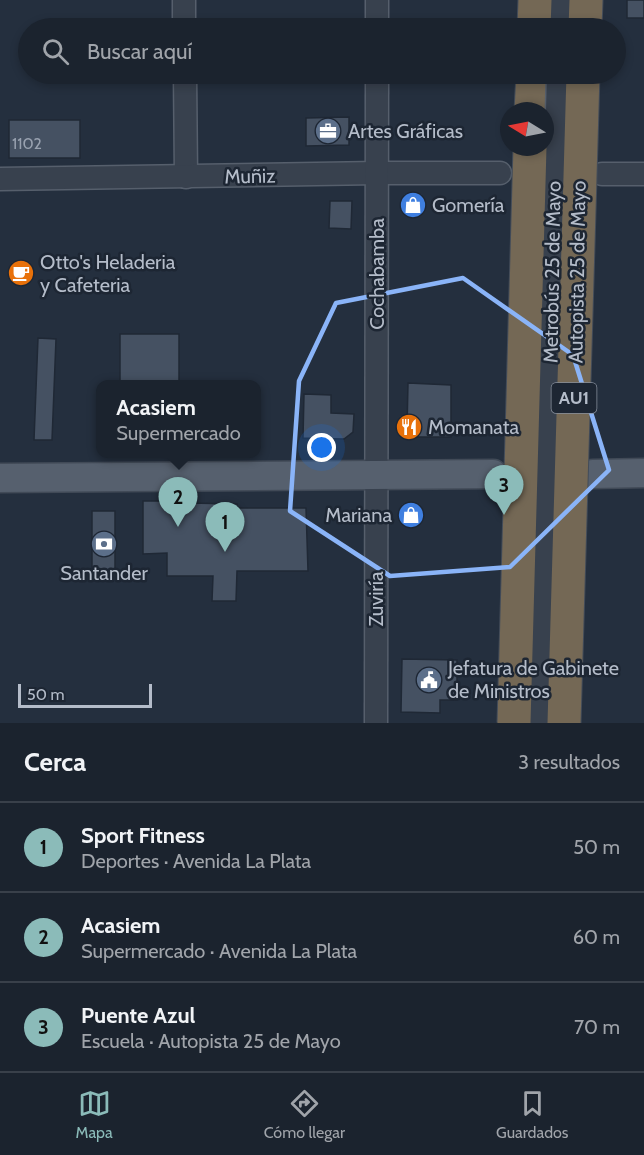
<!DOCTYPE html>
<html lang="es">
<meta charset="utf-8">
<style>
:root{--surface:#1b232e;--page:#282f3a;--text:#f1f3f6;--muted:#a0a4aa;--line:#39404a;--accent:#8bbbb9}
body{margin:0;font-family:Cabin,sans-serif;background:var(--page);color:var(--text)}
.compass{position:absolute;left:500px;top:102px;width:54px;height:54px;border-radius:50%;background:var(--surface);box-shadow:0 3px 9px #0003;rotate:280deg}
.scale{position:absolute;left:18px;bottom:15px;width:134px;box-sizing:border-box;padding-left:6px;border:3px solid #b4bcc9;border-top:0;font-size:16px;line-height:21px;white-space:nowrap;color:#b4bcc9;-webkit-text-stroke:4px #1d2633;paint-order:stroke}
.you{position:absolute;left:322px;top:448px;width:21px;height:21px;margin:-15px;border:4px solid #fff;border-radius:50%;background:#1a73e8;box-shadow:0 0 0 9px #1a73e833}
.badge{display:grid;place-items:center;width:39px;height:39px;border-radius:50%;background:var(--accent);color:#111;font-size:20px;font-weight:700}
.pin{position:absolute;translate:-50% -50px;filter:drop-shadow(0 2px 3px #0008)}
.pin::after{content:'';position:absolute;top:32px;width:21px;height:18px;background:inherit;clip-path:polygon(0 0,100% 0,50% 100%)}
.popup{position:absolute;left:96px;top:380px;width:165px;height:78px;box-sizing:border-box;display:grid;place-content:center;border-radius:12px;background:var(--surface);filter:drop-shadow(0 2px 4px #0005);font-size:20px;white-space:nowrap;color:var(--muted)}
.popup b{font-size:22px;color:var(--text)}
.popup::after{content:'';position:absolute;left:50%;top:100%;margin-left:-12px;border:12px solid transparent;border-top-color:var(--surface)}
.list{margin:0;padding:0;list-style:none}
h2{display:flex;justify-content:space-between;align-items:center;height:78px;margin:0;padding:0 24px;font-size:26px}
h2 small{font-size:20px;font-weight:400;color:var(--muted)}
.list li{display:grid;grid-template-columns:39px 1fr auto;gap:18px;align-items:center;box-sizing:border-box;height:90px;padding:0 24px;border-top:2px solid var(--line)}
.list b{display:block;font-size:22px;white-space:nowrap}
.list p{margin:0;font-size:20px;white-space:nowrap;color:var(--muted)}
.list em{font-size:20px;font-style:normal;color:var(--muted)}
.icon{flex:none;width:33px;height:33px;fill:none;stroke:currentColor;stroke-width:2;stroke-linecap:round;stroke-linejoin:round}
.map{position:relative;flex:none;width:644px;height:723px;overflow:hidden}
.search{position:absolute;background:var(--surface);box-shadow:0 3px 9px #0003;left:18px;right:18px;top:18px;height:66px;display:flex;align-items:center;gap:15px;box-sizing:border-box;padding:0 21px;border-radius:33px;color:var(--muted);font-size:22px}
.sheet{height:348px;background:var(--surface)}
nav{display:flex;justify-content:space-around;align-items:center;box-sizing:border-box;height:84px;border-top:2px solid var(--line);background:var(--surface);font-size:16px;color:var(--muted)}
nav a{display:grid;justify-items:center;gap:3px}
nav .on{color:var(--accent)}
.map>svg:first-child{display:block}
</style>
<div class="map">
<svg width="644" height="723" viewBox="0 0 644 723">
<rect width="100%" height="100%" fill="#242f3e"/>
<g fill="#455162" stroke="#1f2835" stroke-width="1.5">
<rect x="627" y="0" width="17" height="18"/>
<polygon points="349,117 349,145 306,146 306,118"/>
<rect x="9" y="120" width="71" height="38"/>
<polygon points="330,201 352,201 351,229 329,228"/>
<rect x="120" y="334" width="59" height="50"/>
<polygon points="38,338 56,339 52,440 34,440"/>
<polygon points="408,383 451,385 451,437 412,437 407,429"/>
<polygon points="304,394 331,395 331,413 354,414 353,432 344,439 303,438"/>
<polygon points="143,501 189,501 189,503 237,504 237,508 306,508 308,571 237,571 236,601 212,601 213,576 167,576 167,553 143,554"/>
<rect x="92" y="511" width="23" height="66"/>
<polygon points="402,659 457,660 457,700 440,700 440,713 401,712"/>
</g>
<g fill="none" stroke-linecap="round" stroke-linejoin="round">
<g stroke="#565f6c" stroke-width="25">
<g id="minor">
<polyline points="184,0 184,28"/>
<polyline points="377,0 377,28"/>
<polyline points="560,28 561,0"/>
<polyline points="185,74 186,177"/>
<polyline points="602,174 644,174"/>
<polyline points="0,179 378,173 500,173"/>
<polyline points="376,723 377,74"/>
</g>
</g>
<g stroke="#414a57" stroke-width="31">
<g id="major">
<polyline points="593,474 644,473"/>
<polyline points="0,478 493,474"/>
</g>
</g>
<g stroke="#434c59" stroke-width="35">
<g id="highway">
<polyline points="534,28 535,0"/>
<polyline points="585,28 586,0"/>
<polyline points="531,111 533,74"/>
</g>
</g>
<use href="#minor" stroke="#38414e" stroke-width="22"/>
<use href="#major" stroke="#56606e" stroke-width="28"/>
<use href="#highway" stroke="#746855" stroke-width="33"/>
<g stroke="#565f6c" stroke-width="25" stroke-linecap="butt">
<polyline id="minor-bridge" points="541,723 558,74"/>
</g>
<g stroke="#434c59" stroke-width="35" stroke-linecap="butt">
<g id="highway-bridge">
<polyline points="514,723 530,147"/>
<polyline points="564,723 583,74"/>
</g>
</g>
<use href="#minor-bridge" stroke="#38414e" stroke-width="22"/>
<use href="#highway-bridge" stroke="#746855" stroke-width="33"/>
</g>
<path fill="none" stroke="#8ab4f8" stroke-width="4.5" stroke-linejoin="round" d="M 463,278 L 573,355 L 609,470 L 510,567 L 390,576 L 290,511 L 299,381 L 336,303 Z"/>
<defs>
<g id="office-disc" transform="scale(1.35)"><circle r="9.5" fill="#5c6f8a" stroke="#1d2633"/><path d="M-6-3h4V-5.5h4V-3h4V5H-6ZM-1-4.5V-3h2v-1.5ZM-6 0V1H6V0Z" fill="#fff"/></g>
<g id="shop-disc" transform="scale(1.35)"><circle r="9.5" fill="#3f7fe0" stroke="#1d2633"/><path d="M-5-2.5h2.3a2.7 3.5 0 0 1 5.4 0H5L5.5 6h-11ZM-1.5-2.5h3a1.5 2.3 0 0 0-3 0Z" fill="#fff"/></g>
<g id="cafe-disc" transform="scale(1.35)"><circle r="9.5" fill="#e8710a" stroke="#1d2633"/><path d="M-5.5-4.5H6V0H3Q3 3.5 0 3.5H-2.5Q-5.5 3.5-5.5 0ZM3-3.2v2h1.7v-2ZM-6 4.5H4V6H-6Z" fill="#fff"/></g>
<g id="restaurant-disc" transform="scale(1.35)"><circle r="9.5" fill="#e8710a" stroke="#1d2633"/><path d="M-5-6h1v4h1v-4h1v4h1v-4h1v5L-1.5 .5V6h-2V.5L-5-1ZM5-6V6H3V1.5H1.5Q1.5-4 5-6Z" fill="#fff"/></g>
<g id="bank-disc" transform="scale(1.35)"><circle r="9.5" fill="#5c6f8a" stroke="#1d2633"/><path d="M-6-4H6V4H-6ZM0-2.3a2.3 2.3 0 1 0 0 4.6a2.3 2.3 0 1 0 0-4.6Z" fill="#fff"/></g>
<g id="civic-disc" transform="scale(1.35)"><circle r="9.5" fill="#5c6f8a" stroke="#1d2633"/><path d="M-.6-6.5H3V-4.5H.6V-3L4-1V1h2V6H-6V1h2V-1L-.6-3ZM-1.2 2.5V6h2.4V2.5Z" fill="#fff"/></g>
</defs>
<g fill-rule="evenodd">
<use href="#office-disc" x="328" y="131"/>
<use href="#shop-disc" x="413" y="205"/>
<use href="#cafe-disc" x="21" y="273"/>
<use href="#restaurant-disc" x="409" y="427"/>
<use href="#shop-disc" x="411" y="515"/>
<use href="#bank-disc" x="104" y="544"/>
<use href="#civic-disc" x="429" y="680"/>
</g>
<g text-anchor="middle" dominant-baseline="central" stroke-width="5" stroke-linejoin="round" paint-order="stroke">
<g font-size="16" fill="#98a1af">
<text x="27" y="143">1102</text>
</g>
<rect fill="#1d2633" stroke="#878f9c" stroke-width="1.5" x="551.5" y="383" width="45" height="30" rx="4.5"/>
<g font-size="18" font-weight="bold" fill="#b4bcc9">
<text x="574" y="398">AU1</text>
</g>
<g font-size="20" fill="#b4bcc9" stroke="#1d2633" text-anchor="start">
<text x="348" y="131">Artes Gráficas</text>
<text x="432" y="205">Gomería</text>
<text x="40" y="262">Otto's Heladeria<tspan x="40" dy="23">y Cafeteria</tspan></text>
<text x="428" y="427">Momanata</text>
<text x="392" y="515" text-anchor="end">Mariana</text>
<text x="104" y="573" text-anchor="middle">Santander</text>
<text x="448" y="668">Jefatura de Gabinete<tspan x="448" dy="23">de Ministros</tspan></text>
</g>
<g font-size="20" fill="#b4bcc9" stroke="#1d2633">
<text transform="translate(250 176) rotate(-1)">Muñiz</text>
<text transform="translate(552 272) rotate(-89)">Metrobús 25 de Mayo</text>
<text transform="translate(577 272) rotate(-89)">Autopista 25 de Mayo</text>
<text transform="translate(377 274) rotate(-90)">Cochabamba</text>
<text transform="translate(376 599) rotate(-90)">Zuviría</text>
</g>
</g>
</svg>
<svg class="compass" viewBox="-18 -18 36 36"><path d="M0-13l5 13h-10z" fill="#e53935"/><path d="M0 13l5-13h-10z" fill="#a0a4aa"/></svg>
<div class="scale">50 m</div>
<div class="you"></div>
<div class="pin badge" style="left:225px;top:552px">1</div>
<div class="pin badge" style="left:178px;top:527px">2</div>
<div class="popup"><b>Acasiem</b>Supermercado</div>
<div class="pin badge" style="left:504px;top:515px">3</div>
<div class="search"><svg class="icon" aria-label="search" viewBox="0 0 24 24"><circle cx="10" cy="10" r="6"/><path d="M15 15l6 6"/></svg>Buscar aquí</div>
</div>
<section class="sheet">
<h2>Cerca<small>3 resultados</small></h2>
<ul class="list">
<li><span class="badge">1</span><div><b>Sport Fitness</b><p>Deportes · Avenida La Plata</p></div><em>50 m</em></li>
<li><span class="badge">2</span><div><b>Acasiem</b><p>Supermercado · Avenida La Plata</p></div><em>60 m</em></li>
<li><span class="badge">3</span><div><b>Puente Azul</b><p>Escuela · Autopista 25 de Mayo</p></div><em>70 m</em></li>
</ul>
</section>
<nav>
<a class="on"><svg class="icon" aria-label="map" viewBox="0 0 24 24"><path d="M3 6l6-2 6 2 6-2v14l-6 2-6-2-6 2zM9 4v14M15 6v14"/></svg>Mapa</a>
<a><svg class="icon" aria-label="directions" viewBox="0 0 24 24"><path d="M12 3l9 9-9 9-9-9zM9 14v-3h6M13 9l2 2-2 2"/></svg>Cómo llegar</a>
<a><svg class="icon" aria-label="saved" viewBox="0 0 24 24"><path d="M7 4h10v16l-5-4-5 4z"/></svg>Guardados</a>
</nav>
